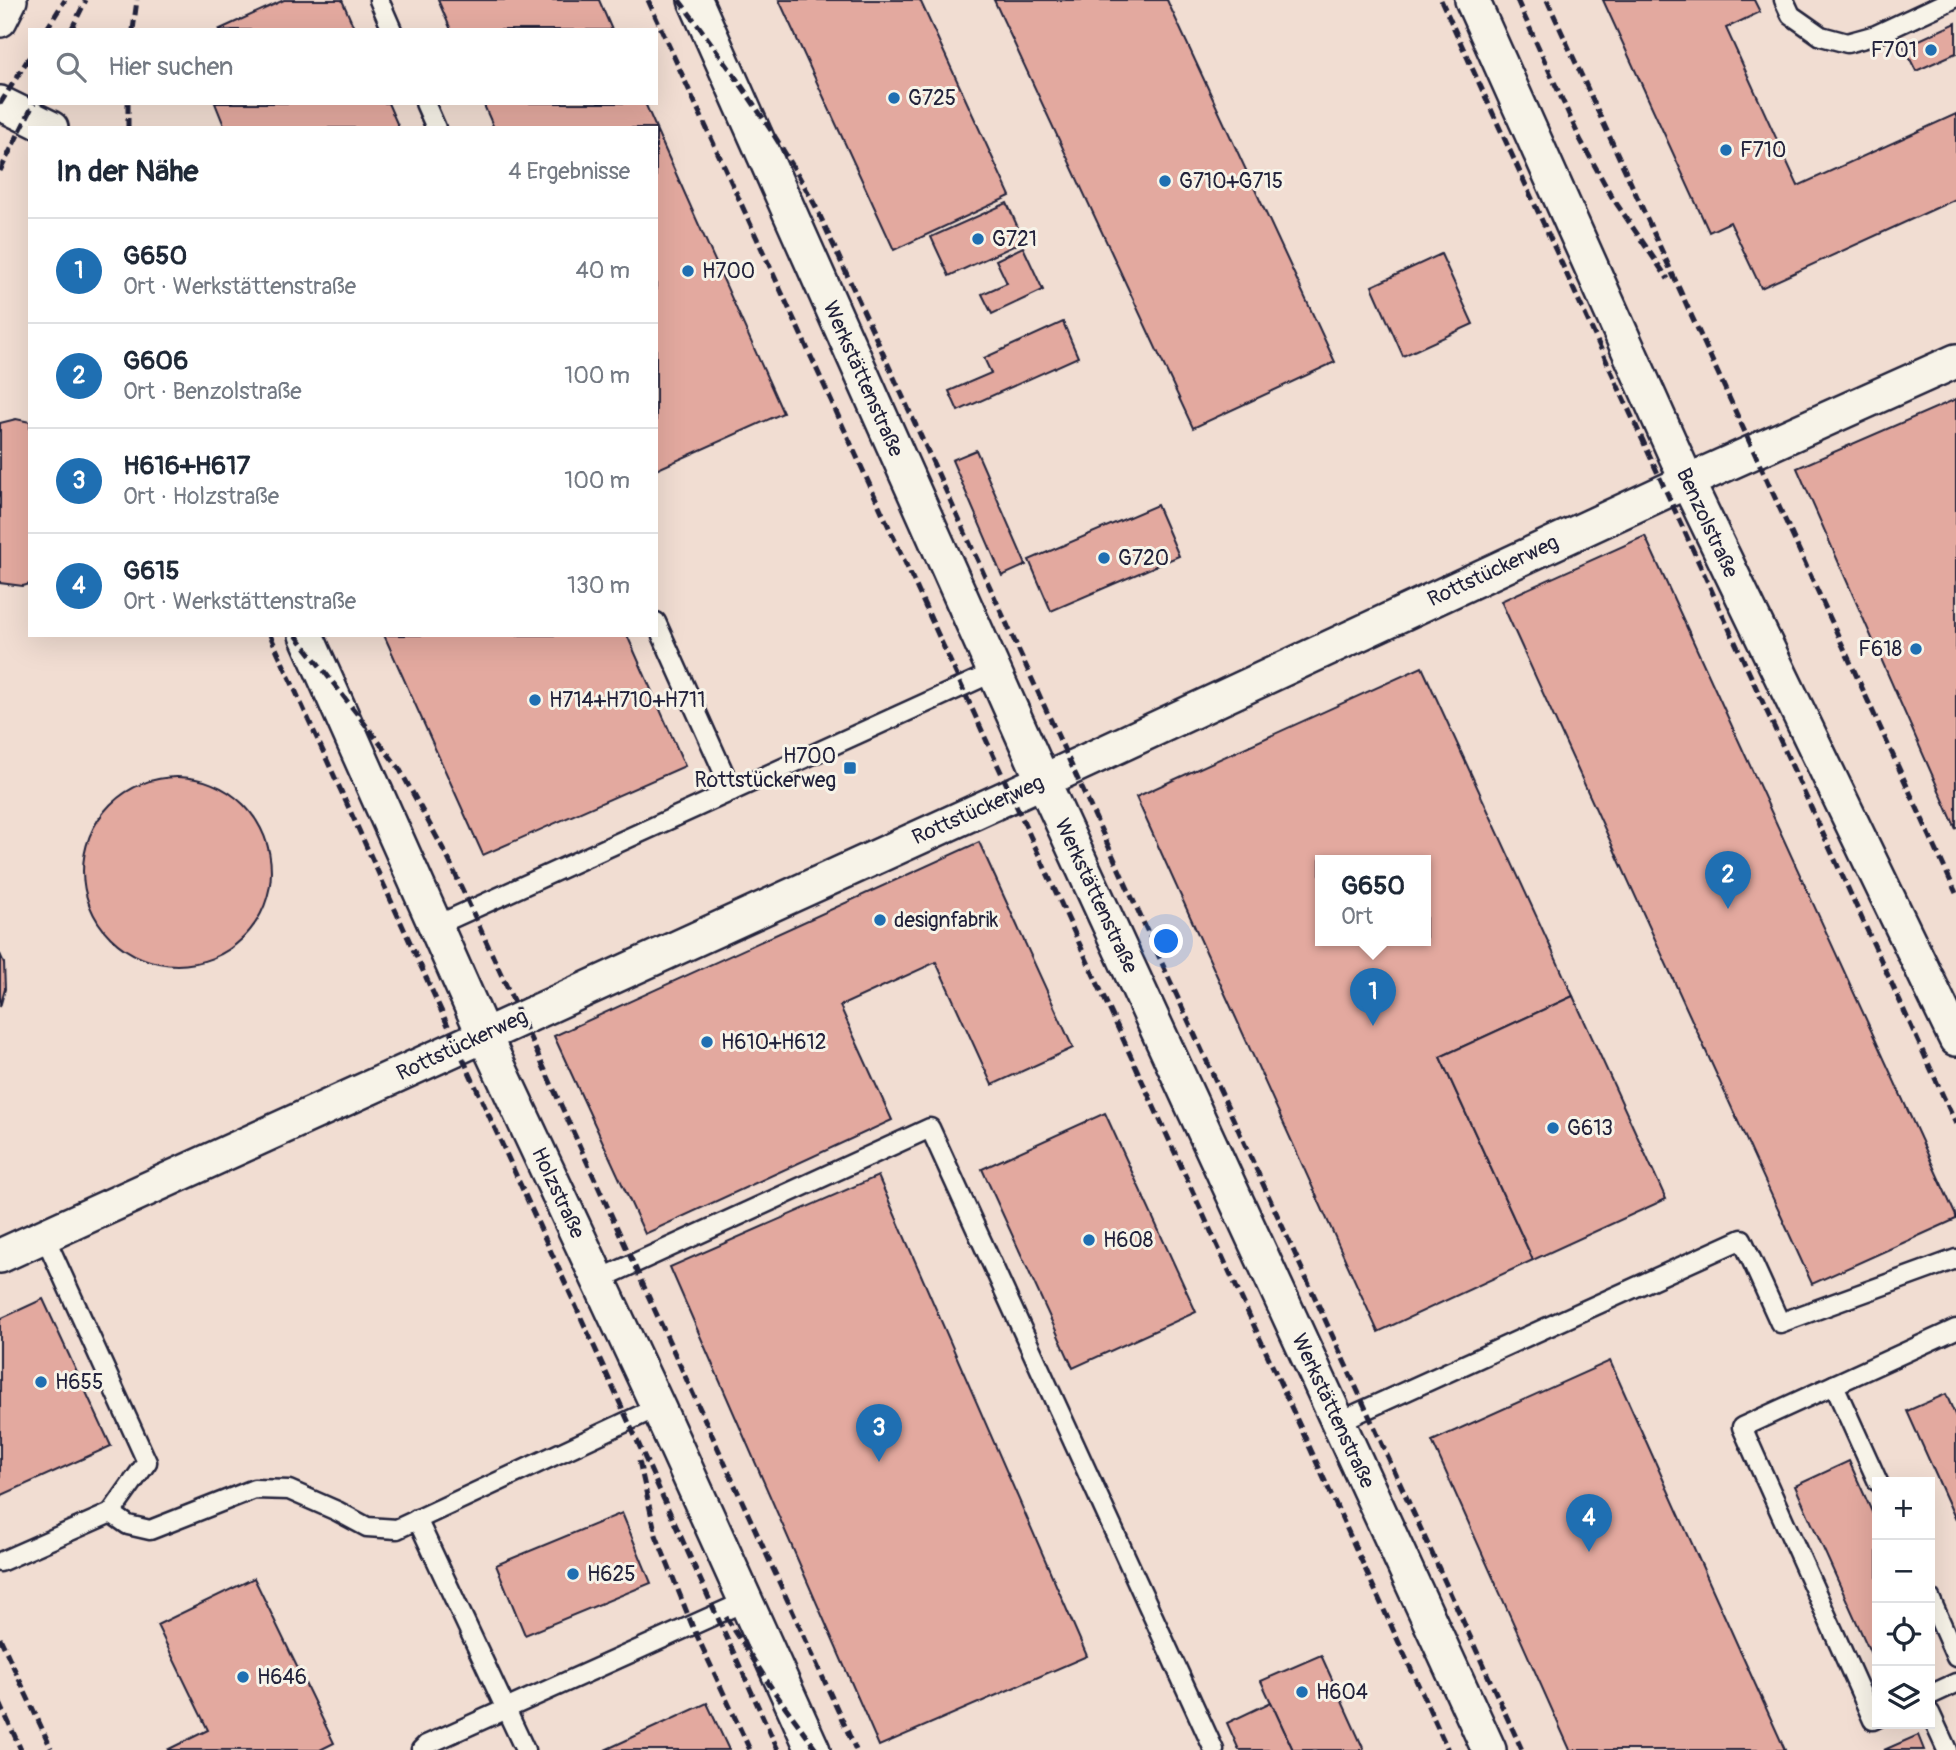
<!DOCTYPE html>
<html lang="de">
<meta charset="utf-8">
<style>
:root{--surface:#fff;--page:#f6f6f7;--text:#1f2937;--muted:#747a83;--line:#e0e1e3;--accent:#1f6fb2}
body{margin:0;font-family:Pangolin,sans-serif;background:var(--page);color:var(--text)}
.controls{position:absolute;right:21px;bottom:21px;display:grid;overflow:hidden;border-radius:0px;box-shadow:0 7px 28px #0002}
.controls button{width:63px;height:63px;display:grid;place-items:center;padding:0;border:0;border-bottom:2px solid var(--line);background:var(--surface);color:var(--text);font:35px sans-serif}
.you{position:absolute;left:1167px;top:942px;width:24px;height:24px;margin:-18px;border:5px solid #fff;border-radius:50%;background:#1a73e8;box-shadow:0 0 0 10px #1a73e833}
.badge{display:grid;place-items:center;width:46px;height:46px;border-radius:50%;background:var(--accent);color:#fff;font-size:23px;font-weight:700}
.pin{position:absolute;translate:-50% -58px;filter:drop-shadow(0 2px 4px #0008)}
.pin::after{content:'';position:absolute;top:37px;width:24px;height:21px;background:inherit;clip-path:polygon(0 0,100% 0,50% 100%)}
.popup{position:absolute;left:1315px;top:855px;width:116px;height:91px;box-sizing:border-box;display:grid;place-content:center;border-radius:0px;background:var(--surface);filter:drop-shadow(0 2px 5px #0005);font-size:23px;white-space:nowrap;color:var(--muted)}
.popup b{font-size:26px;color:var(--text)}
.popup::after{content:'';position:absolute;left:50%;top:100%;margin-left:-14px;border:14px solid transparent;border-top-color:var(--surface)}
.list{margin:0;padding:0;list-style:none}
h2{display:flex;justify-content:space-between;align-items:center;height:91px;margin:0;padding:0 28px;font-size:30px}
h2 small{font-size:23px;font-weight:400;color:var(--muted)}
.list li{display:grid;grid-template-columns:46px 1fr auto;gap:21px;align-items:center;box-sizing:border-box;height:105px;padding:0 28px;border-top:2px solid var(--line)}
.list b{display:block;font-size:26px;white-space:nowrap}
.list p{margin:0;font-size:23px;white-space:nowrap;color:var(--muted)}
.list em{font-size:23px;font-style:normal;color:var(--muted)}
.icon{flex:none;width:38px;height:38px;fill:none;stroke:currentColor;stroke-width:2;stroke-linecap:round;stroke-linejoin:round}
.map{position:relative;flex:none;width:1956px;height:1750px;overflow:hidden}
.search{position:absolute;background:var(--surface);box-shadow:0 7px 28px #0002;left:28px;top:28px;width:630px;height:77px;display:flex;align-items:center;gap:18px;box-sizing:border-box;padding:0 24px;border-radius:0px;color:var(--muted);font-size:26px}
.panel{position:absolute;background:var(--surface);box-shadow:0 7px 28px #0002;left:28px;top:126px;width:630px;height:511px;border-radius:0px}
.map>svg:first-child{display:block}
</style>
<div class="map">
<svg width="1956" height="1750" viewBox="0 0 1956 1750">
<rect width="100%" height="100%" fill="#f1ddd2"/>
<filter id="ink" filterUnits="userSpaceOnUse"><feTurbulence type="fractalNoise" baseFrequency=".0143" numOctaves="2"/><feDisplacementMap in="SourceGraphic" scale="14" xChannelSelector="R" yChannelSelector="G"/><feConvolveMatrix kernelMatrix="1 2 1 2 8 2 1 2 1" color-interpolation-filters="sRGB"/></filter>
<g filter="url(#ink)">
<g fill="#e3a99f" stroke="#22223b" stroke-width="2" fill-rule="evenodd">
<polygon points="284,0 342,0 355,30 218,30"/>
<polygon points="438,0 599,0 612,30 451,30"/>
<polygon points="779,0 920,0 1010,196 894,250"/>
<polygon points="994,0 1167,0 1335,362 1193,428"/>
<polygon points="1603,0 1754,0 1760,12 1726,28 1798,186 1956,114 1956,199 1761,288 1730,222 1709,232"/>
<polygon points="1956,23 1956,53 1916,71 1904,47"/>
<polygon points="215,103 388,103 399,128 225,128"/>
<polygon points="483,103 645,103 656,128 494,128"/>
<polygon points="656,129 783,413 656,470"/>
<polygon points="1007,203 1024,241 949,276 931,237"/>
<polygon points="1023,247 1043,290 992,314 982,294 1007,283 996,260"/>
<polygon points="1441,254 1473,324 1403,356 1372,286"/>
<polygon points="1063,322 1078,357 958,411 949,391 991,373 984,358"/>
<polygon points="1956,399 1956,829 1797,468"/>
<polygon points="16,419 30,422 30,584 23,586 0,583 0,423"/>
<polygon points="976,450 1026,565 1002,576 952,460"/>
<polygon points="1157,505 1179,556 1051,611 1029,560"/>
<polygon points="1645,536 1956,1216 1956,1219 1812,1284 1501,601"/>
<polygon points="384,635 627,635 685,766 483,855"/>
<path d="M 1422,667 L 1573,996 L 1440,1057 L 1533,1260 L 1378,1332 L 1136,797 ZM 1320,860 L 1426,860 L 1426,940 L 1320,940 Z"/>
<circle cx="177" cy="871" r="94"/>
<polygon points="979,842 1073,1048 992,1085 936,962 840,1006 892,1120 645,1234 554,1036"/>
<polygon points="0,954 4,963 5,989 0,1007"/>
<polygon points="1573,996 1666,1199 1533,1260 1440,1057"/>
<polygon points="1105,1113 1196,1312 1073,1368 982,1169"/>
<polygon points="878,1176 1087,1656 879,1746 670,1267"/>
<polygon points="43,1299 111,1446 0,1496 0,1319"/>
<polygon points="1610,1361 1746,1664 1785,1750 1570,1750 1432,1441"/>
<polygon points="1946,1394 1956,1417 1956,1520 1907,1411"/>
<polygon points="1849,1461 1877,1523 1877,1662 1875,1663 1795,1486"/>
<polygon points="622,1513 651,1583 525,1635 496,1565"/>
<polygon points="254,1578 334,1743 320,1750 167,1750 208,1730 157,1625"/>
<polygon points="1321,1655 1364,1750 1293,1750 1261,1681"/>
<polygon points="1271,1702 1293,1750 1239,1750 1227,1723"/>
<polygon points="707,1703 729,1750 605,1750"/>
<polygon points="1918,1735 1924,1750 1884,1750"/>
</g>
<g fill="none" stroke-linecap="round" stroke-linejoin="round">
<g stroke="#22223b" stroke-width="23">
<g id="lane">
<polyline points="379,0 392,30"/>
<polyline points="1784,0 1791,15 1821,36 1847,43 1876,35 1951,0"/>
<polyline points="425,103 436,128"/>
<polyline points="656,622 732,791"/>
<polyline points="435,926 994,672"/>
<polyline points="44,1235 147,1462 111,1513"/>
<polyline points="598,1280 930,1128 1214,1750"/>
<polyline points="1834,1385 1878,1482"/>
<polyline points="1338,1422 1742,1239 1780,1323 1956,1259"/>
<polyline points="417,1519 525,1750"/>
<polyline points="0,1562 111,1513 128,1525 150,1530 254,1489 289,1490 337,1511 367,1527 397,1529 658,1407"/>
<polyline points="1930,1598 1956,1657"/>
<polyline points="1930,1695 1956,1683"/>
<polyline points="1930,1713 1947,1750"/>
<polyline points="1877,1718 1873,1720 1742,1427 1956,1329"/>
<polyline points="421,1750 426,1745 746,1601"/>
</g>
</g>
<g stroke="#22223b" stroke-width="38">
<g id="street">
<polyline points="695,0 1043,781 1489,1750"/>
<polyline points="1472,0 1687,481 1956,1039"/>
<polyline points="0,20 10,0"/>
<polyline points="0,103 51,128"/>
<polyline points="306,635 484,1035 658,1407 813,1750"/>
<polyline points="0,1256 1043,781 1666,491 1956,361"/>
</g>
</g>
<use href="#lane" stroke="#f7f3e8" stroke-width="18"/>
<use href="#street" stroke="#f7f3e8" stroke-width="33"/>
<g stroke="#22223b" stroke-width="5" stroke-dasharray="10 5" stroke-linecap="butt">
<polyline points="648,0 1448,1750"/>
<path d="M 679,0 C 730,67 776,133 816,207 L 1522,1750"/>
<polyline points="1441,0 1956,1124"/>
<polyline points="1517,0 1580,139 1612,197 1668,279"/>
<polyline points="1547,0 1956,893"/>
<polyline points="46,30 65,0"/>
<polyline points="71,30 86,0"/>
<polyline points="133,30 137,0"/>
<polyline points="0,104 30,56"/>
<polyline points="128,128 128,103"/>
<polyline points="0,171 34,103"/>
<polyline points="270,635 778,1750"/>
<polyline points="296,635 399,768 447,856 856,1750"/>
<polyline points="639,1461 656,1535 692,1625 750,1750"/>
<polyline points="726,1617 773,1690 817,1750"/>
<polyline points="0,1638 51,1748"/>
<polyline points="0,1703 21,1750"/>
</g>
</g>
</g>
<g fill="#1f6fb2" stroke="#f7f3e8" stroke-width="2.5">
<circle cx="1931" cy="50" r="7"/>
<circle cx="894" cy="98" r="7"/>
<circle cx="1726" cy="150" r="7"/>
<circle cx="1165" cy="181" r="7"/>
<circle cx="978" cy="239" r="7"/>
<circle cx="688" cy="271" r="7"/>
<circle cx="1104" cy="558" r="7"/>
<circle cx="1916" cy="649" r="7"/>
<circle cx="535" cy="700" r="7"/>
<rect x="843" y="761" width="14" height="14" rx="3.5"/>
<circle cx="880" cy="920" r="7"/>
<circle cx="707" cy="1042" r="7"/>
<circle cx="1553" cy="1128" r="7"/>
<circle cx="1089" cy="1240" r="7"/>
<circle cx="41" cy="1382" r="7"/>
<circle cx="573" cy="1574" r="7"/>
<circle cx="243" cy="1677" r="7"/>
<circle cx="1302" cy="1692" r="7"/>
</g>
<g text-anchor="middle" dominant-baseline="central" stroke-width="6" stroke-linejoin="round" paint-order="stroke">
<g font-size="21" fill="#22223b" stroke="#f7f3e8" text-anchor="start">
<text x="1917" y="50" text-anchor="end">F701</text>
<text x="908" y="98">G725</text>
<text x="1740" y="150">F710</text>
<text x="1179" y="181">G710+G715</text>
<text x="992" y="239">G721</text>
<text x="702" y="271">H700</text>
<text x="1118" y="558">G720</text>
<text x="1902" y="649" text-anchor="end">F618</text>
<text x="549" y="700">H714+H710+H711</text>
<text x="836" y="756" text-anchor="end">H700<tspan x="836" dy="24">Rottstückerweg</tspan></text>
<text x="894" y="920">designfabrik</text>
<text x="721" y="1042">H610+H612</text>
<text x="1567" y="1128">G613</text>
<text x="1103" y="1240">H608</text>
<text x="55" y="1382">H655</text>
<text x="587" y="1574">H625</text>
<text x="257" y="1677">H646</text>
<text x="1316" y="1692">H604</text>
</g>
<g font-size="21" fill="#22223b" stroke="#f7f3e8">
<text transform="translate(863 379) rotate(66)">Werkstättenstraße</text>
<text transform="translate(1707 523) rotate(65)">Benzolstraße</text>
<text transform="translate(1493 571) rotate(-25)">Rottstückerweg</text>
<text transform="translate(978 810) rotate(-24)">Rottstückerweg</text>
<text transform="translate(1096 896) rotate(65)">Werkstättenstraße</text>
<text transform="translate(462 1045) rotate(-25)">Rottstückerweg</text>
<text transform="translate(558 1193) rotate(65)">Holzstraße</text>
<text transform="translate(1333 1411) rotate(65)">Werkstättenstraße</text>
</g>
</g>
</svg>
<div class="controls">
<button>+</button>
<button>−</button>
<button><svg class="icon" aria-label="locate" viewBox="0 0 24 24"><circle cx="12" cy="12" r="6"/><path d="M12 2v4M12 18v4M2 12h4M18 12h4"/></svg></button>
<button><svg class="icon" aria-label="layers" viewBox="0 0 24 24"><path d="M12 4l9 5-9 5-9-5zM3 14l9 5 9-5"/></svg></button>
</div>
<div class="you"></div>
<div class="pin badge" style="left:1373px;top:1026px">1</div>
<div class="popup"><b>G650</b>Ort</div>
<div class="pin badge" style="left:1728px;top:909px">2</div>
<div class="pin badge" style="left:879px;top:1462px">3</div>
<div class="pin badge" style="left:1589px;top:1552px">4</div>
<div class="search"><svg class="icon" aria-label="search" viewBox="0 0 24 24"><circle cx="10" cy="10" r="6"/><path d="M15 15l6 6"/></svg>Hier suchen</div>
<section class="panel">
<h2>In der Nähe<small>4 Ergebnisse</small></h2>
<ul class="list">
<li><span class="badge">1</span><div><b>G650</b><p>Ort · Werkstättenstraße</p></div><em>40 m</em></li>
<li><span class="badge">2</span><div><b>G606</b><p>Ort · Benzolstraße</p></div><em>100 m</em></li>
<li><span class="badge">3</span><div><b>H616+H617</b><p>Ort · Holzstraße</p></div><em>100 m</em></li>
<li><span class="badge">4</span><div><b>G615</b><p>Ort · Werkstättenstraße</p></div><em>130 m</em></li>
</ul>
</section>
</div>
